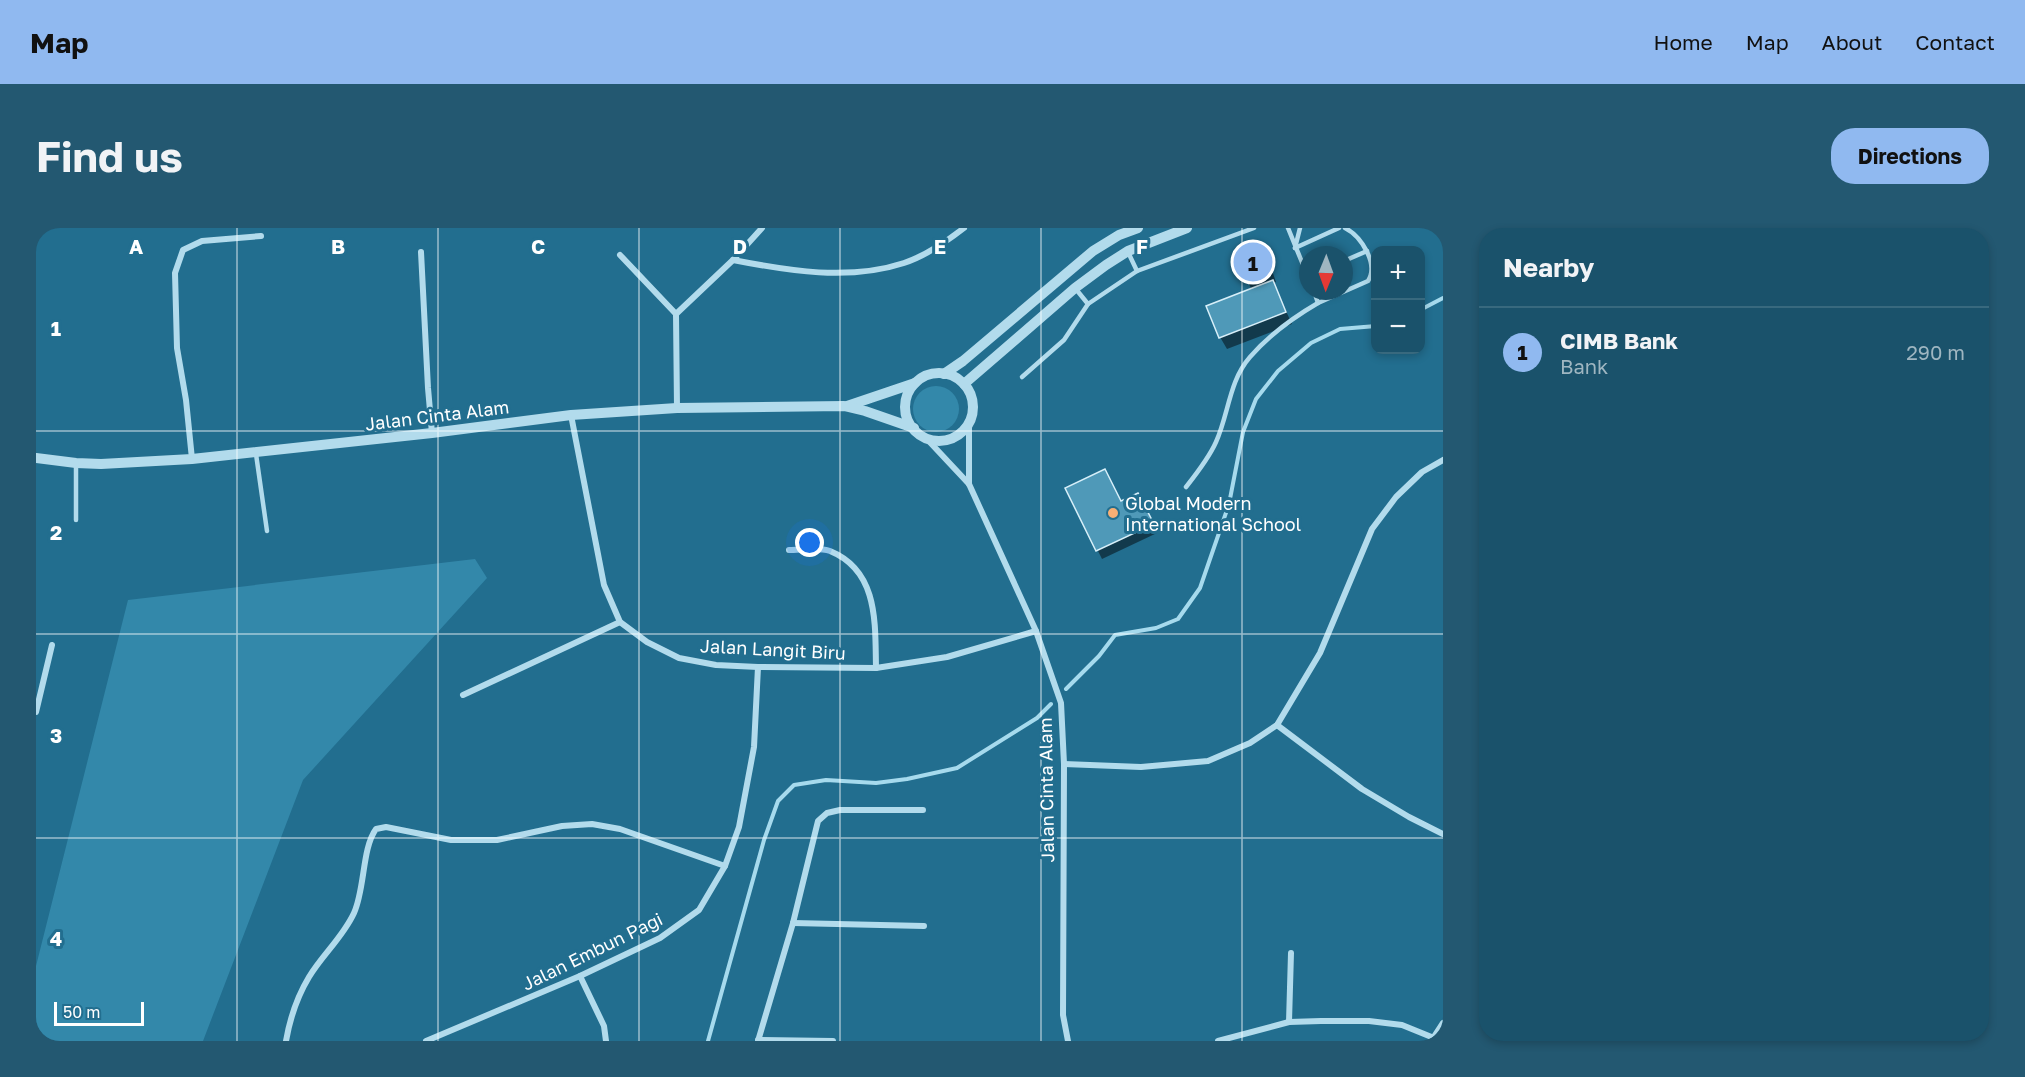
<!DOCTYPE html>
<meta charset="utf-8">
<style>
:root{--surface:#1a526b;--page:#235871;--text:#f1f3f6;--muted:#9fb6c1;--line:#38697e;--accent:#90b9f0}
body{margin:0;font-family:"Golos Text",sans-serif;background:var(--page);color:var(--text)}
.controls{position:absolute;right:18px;top:18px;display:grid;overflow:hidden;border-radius:12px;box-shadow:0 3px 9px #0003}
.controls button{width:54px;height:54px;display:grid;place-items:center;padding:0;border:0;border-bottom:2px solid var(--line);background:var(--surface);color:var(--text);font:30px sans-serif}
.compass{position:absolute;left:1263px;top:18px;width:54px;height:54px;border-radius:50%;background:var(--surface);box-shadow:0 3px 9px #0003;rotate:181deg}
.scale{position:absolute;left:18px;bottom:15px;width:90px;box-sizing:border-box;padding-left:6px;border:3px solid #fff;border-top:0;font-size:16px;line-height:21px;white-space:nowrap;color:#fff;-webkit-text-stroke:4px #226e8f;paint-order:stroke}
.you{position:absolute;left:774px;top:315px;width:21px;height:21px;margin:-15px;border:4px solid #fff;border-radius:50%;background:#1a73e8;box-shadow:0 0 0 9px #1a73e833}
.badge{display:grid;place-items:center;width:39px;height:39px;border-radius:50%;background:var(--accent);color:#111;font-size:20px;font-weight:700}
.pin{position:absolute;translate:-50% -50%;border:3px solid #fff;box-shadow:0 2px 6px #0006}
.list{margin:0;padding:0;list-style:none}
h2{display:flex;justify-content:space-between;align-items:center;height:78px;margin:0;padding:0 24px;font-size:26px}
h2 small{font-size:20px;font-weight:400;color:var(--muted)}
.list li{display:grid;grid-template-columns:39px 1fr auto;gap:18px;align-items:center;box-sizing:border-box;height:90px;padding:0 24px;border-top:2px solid var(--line)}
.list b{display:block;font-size:22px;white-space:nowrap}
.list p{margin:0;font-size:20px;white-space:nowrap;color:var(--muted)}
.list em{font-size:20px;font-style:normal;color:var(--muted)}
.map{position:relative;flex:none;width:1407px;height:813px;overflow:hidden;border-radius:24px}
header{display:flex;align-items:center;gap:36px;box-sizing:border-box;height:84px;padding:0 30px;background:var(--accent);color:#111}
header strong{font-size:28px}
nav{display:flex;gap:33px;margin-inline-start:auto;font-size:21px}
.intro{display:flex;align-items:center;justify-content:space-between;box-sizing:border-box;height:144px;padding:0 36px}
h1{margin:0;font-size:42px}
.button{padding:15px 27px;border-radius:24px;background:var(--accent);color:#111;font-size:21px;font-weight:700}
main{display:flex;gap:36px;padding:0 36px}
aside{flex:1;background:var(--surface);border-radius:24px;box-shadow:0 3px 9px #0003}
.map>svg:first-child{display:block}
</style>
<header>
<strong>Map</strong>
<nav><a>Home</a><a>Map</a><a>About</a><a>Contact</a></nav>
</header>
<div class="intro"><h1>Find us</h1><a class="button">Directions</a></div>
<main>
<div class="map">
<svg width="1407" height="813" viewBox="0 0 1407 813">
<rect width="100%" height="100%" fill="#226e8f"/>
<g fill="#38a">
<circle cx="900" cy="181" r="23"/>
<polygon points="439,331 451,350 267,552 167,813 0,813 0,738 92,372"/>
</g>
<g fill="#0007">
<polygon points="1226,20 1232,31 1240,54 1237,55 1256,96 1191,121 1184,109 1216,62 1210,50"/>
<polygon points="1031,261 1085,275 1107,275 1121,305 1066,331"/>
</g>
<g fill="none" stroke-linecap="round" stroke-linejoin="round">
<g stroke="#a6daed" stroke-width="4">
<polyline points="1384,82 1407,70"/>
<polyline points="1030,461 1063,428 1079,407 1120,400 1142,391 1164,360 1193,276 1207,204 1220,171 1242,143 1275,115 1304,101 1340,98"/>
<polyline points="672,813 728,612 742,573 758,557 790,552 840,555 871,551 921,540 1001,490 1015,476"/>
</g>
</g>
<g fill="#4f99b8" stroke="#d7eff9" stroke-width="1.5">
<polygon points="1226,18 1235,41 1208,51 1200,27"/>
<polygon points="1237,52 1250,84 1183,110 1170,78"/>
<polygon points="1069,241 1085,273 1102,265 1118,296 1060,323 1029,260"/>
</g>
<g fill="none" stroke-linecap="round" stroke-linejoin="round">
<g stroke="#b2dbec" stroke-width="4.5">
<polyline points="1252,0 1272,49"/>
<polyline points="1259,20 1303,0"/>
<polyline points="1259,20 1264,0"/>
<polyline points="1092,24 1101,43"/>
<polyline points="1308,33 1331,23"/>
<polyline points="1039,60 1052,76 1101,43 1218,0"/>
<path d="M 1282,75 L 1332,53 C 1343,36 1325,8 1309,0"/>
<polyline points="986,149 1028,112 1052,76"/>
<polyline points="220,226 231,303"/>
<polyline points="40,235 40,292"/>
<path d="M 1150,259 C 1161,245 1173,230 1180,214 C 1193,185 1193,153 1214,129 C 1233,107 1258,89 1282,75 L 1278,63"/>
</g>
<g stroke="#b2dbec" stroke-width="6">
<polyline points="385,24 392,160 396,205"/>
<polyline points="584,27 640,86"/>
<path d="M 697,32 C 753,43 813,53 868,35 C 889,28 910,14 928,0"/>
<polyline points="641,180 640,86 697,32 726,0"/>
<polyline points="535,187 568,357 584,394 611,414 643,430 680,437 722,439 840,440 911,429 1000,403"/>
<polyline points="933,195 933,256"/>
<polyline points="889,209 933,256 1000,403 1025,475 1028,536 1027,787 1032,813"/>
<polyline points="156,231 150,172 141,120 139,45 147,22 166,13 225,8"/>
<path d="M 753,322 C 765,322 783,319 794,323 C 843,343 839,396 840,440"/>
<polyline points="427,467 584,394"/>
<polyline points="0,484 16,417"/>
<polyline points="1241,497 1326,561 1373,589 1407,606"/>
<polyline points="1028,536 1105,539 1172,533 1214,515 1241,497 1284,425 1336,301 1360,269 1386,244 1407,232"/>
<polyline points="757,695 888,698"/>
<polyline points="544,748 568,798 570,813"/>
<polyline points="1253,794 1255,725"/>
<polyline points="722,812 797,813"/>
<polyline points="1396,812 1407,795"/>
<path d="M 250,813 C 254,790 261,769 273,749 C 287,726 307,709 318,685 C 329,661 326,620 340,601 L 350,599 L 415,612 L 461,612 L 526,598 L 556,596 L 584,601 L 689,638"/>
<polyline points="390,813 544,748 624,710 663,682 689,638 703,599 718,519 722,439"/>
<polyline points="722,813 757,695 782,593 791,585 804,582 887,582"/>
<polyline points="1182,813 1253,794 1285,793 1333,793 1366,797 1398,810"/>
</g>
<g stroke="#b2dbec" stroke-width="10">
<circle cx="903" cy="179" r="34"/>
<polyline points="908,146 927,133 1057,23 1083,7 1102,0"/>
<polyline points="928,156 1039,60 1070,37 1092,23 1151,0"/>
<polyline points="811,178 879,155"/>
<polyline points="0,230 40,235 65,236 156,231 396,205 535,187 641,180 808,178 829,183 878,200"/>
</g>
</g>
<path fill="none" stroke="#fff" stroke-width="1.5" stroke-opacity="0.55" d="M 201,0 L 201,813M 402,0 L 402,813M 603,0 L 603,813M 804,0 L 804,813M 1005,0 L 1005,813M 1206,0 L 1206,813M 0,203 L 1407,203M 0,406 L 1407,406M 0,610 L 1407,610"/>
<circle fill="#f7af75" stroke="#226e8f" stroke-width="2" cx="1077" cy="285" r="6"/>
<g text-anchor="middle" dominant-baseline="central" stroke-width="6" stroke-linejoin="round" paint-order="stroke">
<g font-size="18" fill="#fff" stroke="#226e8f">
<text transform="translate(401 187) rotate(-7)">Jalan Cinta Alam</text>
<text transform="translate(737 421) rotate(3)">Jalan Langit Biru</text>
<text transform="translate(1010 562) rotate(-91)">Jalan Cinta Alam</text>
<text transform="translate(556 723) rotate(-26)">Jalan Embun Pagi</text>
</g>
<g font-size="18" fill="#fff" stroke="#226e8f" text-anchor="start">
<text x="1089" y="275">Global Modern<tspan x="1089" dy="21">International School</tspan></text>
</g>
</g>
<g font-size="20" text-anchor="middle" font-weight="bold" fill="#fff" stroke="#226e8f" stroke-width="6" stroke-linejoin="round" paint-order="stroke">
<text x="100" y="26">A</text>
<text x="302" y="26">B</text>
<text x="502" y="26">C</text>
<text x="704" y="26">D</text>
<text x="904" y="26">E</text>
<text x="1106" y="26">F</text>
<text x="20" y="108">1</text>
<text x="20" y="312">2</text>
<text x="20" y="515">3</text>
<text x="20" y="718">4</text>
</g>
</svg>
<div class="controls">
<button>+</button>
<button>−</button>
</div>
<svg class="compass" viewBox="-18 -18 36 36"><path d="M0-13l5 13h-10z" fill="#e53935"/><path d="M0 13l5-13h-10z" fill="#9fb6c1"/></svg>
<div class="scale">50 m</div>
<div class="you"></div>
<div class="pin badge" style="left:1217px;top:34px">1</div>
</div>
<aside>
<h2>Nearby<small></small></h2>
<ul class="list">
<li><span class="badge">1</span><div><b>CIMB Bank</b><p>Bank</p></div><em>290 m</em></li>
</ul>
</aside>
</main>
